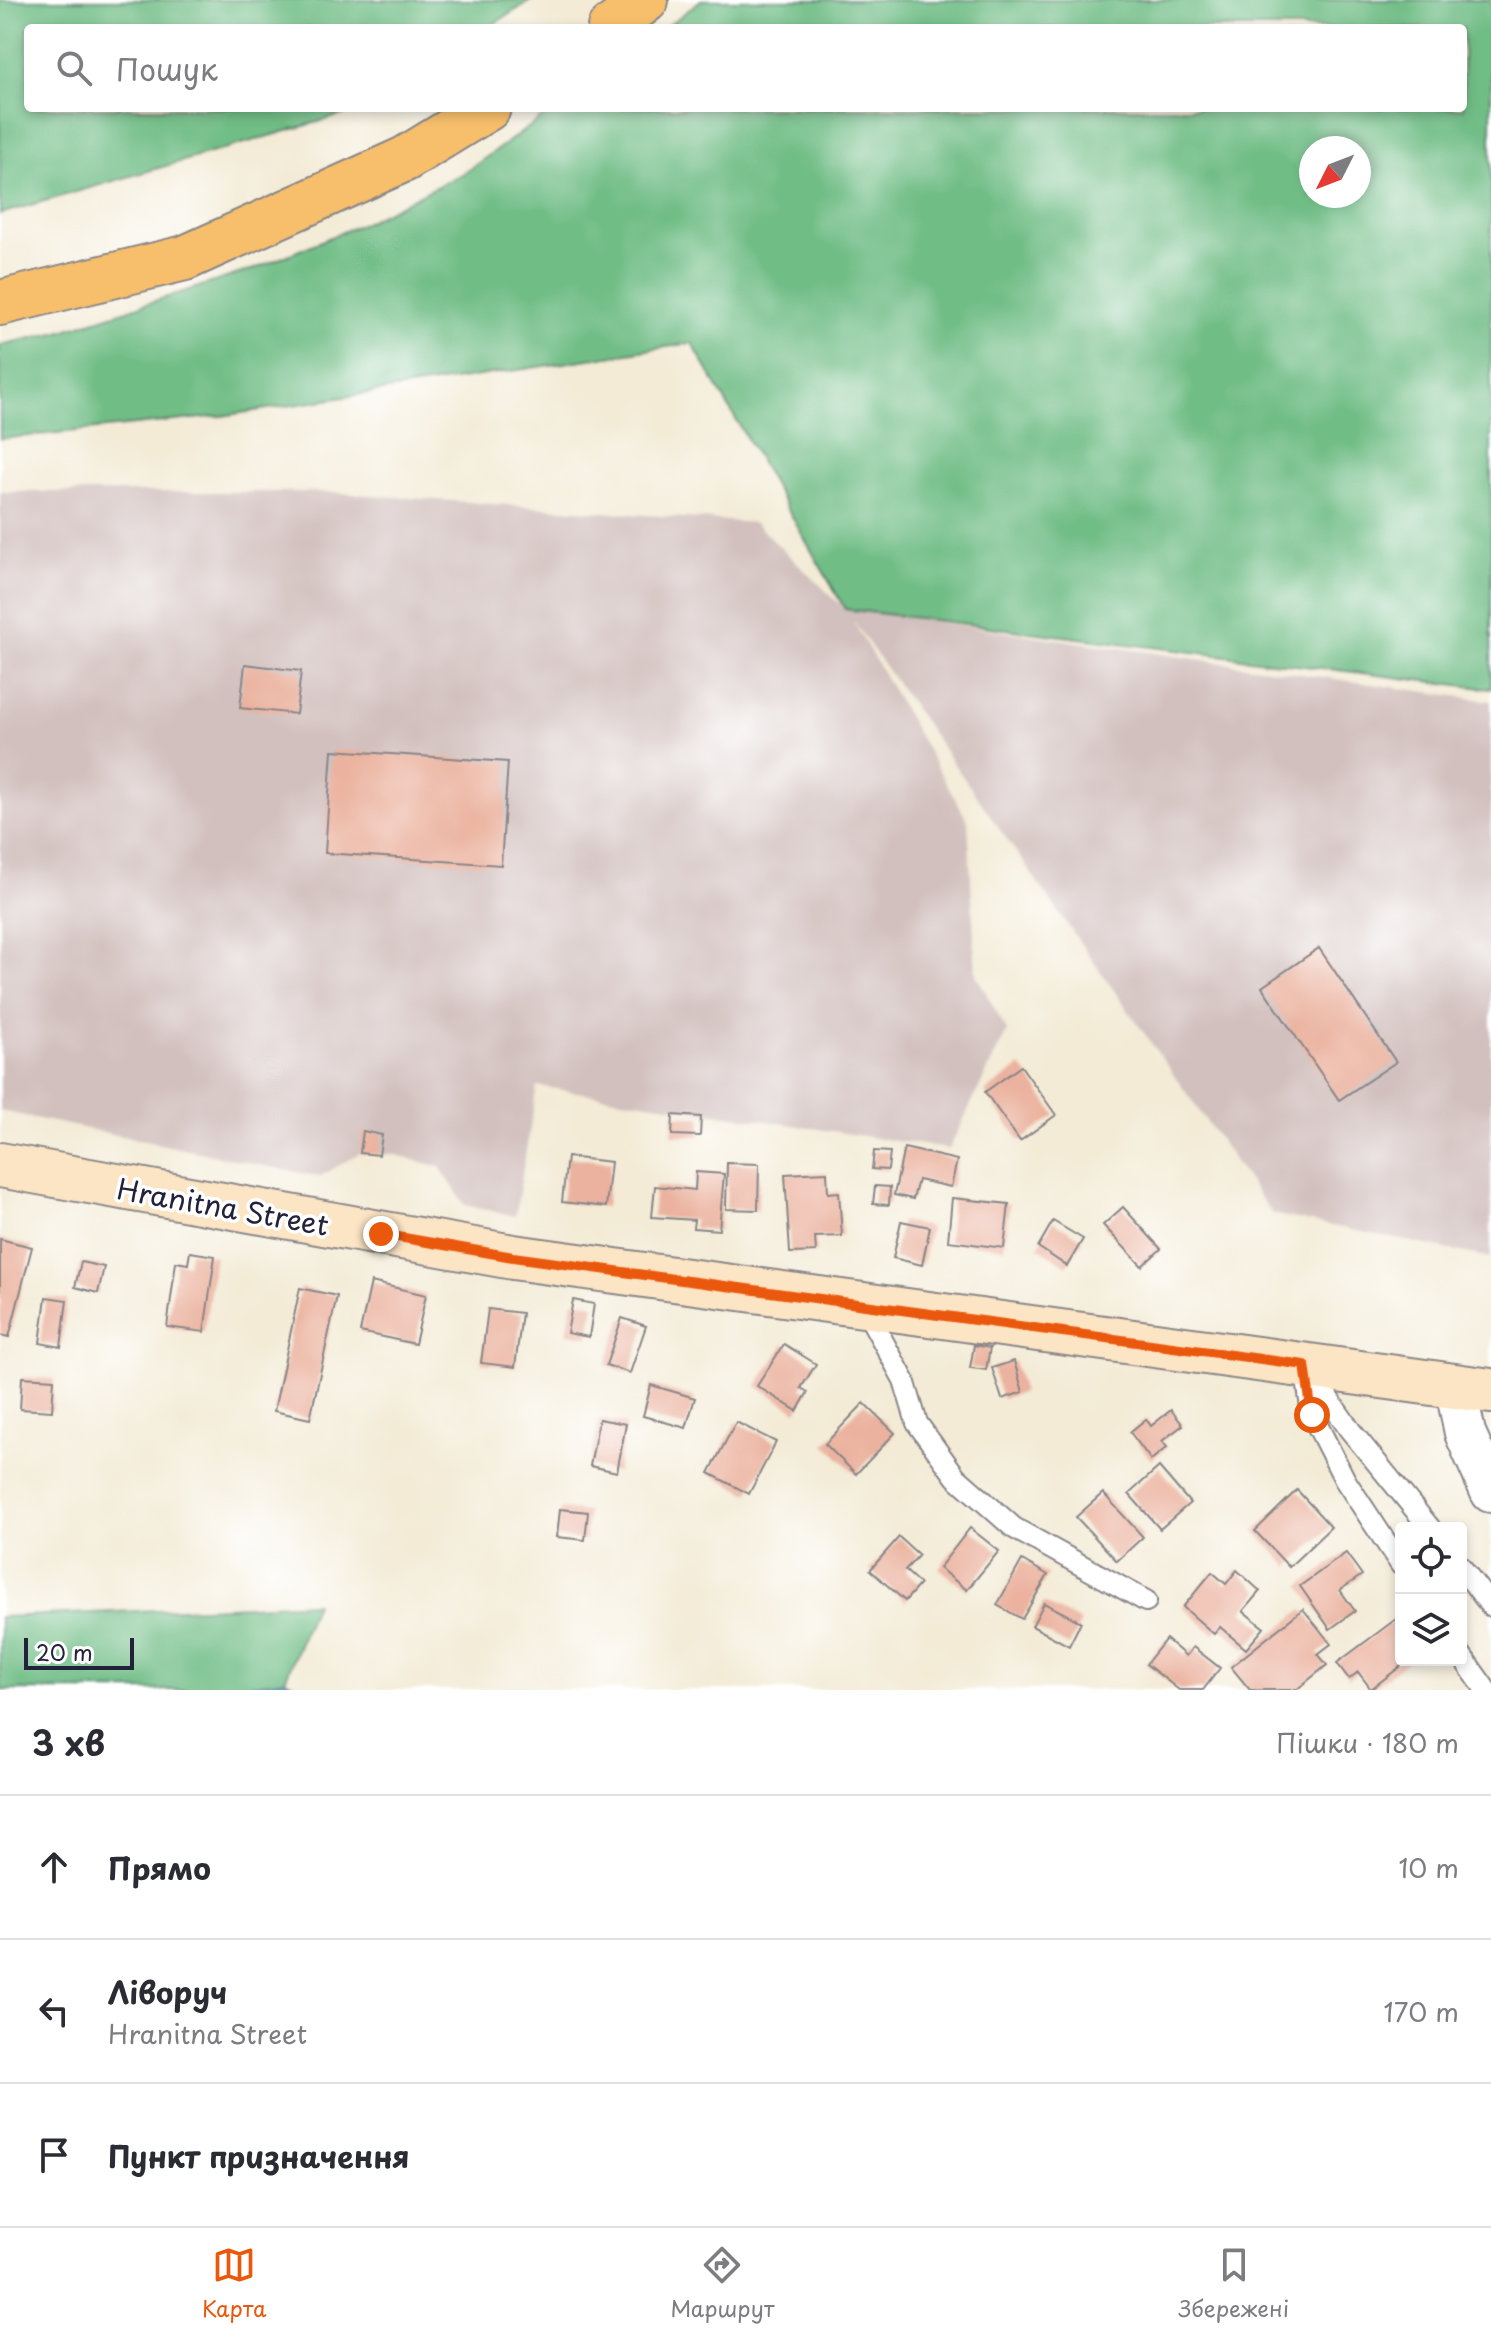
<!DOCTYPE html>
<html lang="uk">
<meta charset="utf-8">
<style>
:root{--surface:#fff;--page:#f7f7f7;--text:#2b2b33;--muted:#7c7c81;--line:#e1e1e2;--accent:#ea580c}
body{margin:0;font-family:"Playpen Sans",sans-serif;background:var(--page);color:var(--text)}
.controls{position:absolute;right:24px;bottom:24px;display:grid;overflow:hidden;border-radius:8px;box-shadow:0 4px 12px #0003}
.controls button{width:72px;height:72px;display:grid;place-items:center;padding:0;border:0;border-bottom:2px solid var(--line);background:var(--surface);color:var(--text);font:40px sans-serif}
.compass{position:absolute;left:1299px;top:136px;width:72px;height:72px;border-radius:50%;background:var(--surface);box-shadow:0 4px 12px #0003;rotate:228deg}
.scale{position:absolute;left:24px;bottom:20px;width:110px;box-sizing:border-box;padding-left:8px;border:4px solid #22223b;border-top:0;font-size:22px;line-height:28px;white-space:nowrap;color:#22223b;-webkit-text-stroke:6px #fff;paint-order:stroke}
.stop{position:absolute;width:24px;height:24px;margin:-18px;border:6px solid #ea580c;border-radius:50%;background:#fff}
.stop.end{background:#ea580c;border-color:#fff;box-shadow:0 2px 8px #0008}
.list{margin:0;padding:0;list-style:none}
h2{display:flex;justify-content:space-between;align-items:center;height:104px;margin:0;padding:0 32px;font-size:34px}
h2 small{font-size:26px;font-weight:400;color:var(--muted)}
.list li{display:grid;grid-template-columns:52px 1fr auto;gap:24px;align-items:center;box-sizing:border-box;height:144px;padding:0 32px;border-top:2px solid var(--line)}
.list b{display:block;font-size:30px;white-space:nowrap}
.list p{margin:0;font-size:26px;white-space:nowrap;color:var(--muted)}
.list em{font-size:26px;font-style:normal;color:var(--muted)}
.icon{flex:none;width:44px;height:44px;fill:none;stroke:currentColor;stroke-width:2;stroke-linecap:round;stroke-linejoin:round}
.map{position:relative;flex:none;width:1491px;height:1690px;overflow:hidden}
.search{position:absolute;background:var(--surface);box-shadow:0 4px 12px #0003;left:24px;right:24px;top:24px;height:88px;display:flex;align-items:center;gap:20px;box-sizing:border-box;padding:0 28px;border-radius:8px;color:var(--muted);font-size:30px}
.sheet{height:536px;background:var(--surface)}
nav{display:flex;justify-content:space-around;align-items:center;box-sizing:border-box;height:112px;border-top:2px solid var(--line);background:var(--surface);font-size:22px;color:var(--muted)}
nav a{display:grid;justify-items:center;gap:4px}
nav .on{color:var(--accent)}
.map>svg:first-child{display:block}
</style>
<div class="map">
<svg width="1491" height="1690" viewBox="0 0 1491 1690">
<rect width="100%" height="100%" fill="#fff"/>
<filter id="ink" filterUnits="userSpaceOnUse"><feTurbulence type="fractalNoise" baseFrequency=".0125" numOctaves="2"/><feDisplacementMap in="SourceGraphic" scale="16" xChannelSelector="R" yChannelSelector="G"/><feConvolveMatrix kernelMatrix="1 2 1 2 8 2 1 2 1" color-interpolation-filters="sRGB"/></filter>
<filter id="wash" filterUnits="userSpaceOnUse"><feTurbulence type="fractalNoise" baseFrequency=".006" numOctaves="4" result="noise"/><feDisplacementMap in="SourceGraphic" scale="32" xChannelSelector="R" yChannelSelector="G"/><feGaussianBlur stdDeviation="1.8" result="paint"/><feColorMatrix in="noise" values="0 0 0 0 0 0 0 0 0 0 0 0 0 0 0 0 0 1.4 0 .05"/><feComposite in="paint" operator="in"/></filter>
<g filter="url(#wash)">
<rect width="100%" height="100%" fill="#f3ebd6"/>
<polygon fill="#d1c0bd" points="0,492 327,492 755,523 845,609 1491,701 1491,1258 1272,1214 852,620 968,821 976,975 1007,1031 949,1149 537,1086 515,1216 465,1205 440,1167 396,1155 360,1153 319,1177 0,1111"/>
<g fill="#71bd86" stroke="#4a7060" stroke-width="2" fill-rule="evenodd">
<polygon points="0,0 532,0 487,28 28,28 28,108 357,108 349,113 0,214"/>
<path d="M 701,0 L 1491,0 L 1491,689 L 845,609 L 692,343 L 222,416 L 0,439 L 0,345 L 59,332 L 257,268 L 364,223 L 464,173 L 556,108 L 1463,108 L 1463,28 L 665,28 ZM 1359,148 L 1359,196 L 1311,196 L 1311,148 Z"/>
<polygon points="315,1603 285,1680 213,1690 0,1690 0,1617"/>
</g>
<polygon fill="#5eacd7" stroke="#406789" stroke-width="2" points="285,1680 304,1690 213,1690"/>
<g id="blocks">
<g fill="#ebb29f">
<polygon points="245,664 301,671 296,714 240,708"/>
<polygon points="332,750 508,762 501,865 325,853"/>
<polygon points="1319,948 1396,1062 1339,1100 1262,987"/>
<polygon points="1021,1066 1056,1115 1020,1141 985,1092"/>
<polygon points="673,1115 701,1117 700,1136 672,1135"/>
<polygon points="363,1131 382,1135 379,1155 360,1153"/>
<polygon points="904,1148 957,1160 951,1187 918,1180 913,1199 894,1195"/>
<polygon points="874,1151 890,1152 888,1170 872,1169"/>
<polygon points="567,1157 611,1162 606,1207 562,1202"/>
<polygon points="727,1163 759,1164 758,1210 726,1209"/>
<polygon points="696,1172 724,1174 719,1230 693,1228 694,1220 652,1217 655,1186 695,1190"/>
<polygon points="827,1172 828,1193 839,1192 842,1236 815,1237 816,1252 790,1253 785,1174"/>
<polygon points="875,1186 890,1187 889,1205 873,1204"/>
<polygon points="952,1198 1009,1204 1004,1248 948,1241"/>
<polygon points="1123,1207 1161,1249 1142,1266 1103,1225"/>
<polygon points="901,1221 930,1227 922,1265 893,1258"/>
<polygon points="1053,1221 1083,1239 1067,1266 1038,1247"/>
<polygon points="0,1239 32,1247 9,1337 0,1335"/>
<polygon points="190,1252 215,1256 204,1332 167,1327 176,1262 188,1264"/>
<polygon points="81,1262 104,1267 98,1293 75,1287"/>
<polygon points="371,1282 426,1295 415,1344 360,1332"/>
<polygon points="300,1288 337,1296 310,1419 274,1411"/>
<polygon points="46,1297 67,1300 61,1347 40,1343"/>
<polygon points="573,1300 594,1304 589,1337 567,1333"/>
<polygon points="488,1309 522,1313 515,1367 481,1363"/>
<polygon points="622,1318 646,1326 630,1373 606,1365"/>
<polygon points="784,1344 816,1364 801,1388 808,1392 797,1411 757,1386"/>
<polygon points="974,1345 990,1348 986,1370 970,1368"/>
<polygon points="1014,1361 1023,1392 1002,1399 992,1368"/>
<polygon points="22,1377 54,1379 52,1411 20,1409"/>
<polygon points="651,1385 695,1398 686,1428 643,1416"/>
<polygon points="864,1403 895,1433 856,1474 825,1444"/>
<polygon points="1171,1410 1183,1425 1162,1441 1167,1447 1151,1460 1130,1432 1146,1419 1151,1426"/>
<polygon points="599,1419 626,1424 617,1472 590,1466"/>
<polygon points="736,1422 776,1442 749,1494 709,1473"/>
<polygon points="1159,1467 1190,1503 1160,1529 1129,1494"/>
<polygon points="1297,1490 1331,1527 1289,1567 1255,1531"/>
<polygon points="1103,1493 1143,1537 1117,1561 1076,1517"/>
<polygon points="560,1509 588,1512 585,1540 557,1537"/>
<polygon points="970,1528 999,1551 967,1590 939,1568"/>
<polygon points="899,1537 919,1555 905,1570 920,1584 905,1601 870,1570"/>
<polygon points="1346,1553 1362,1575 1340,1590 1355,1611 1330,1629 1300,1586"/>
<polygon points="1022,1560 1048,1575 1022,1619 997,1605"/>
<polygon points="1237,1570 1260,1591 1243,1611 1264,1628 1246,1649 1220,1627 1214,1634 1183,1607 1212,1572 1226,1584"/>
<polygon points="1044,1603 1081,1622 1069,1646 1032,1626"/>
<polygon points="1303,1609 1331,1644 1318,1654 1327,1665 1296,1690 1250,1690 1231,1667"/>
<polygon points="1396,1619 1401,1625 1401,1660 1409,1660 1371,1689 1358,1672 1349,1679 1337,1663"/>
<polygon points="1166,1639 1186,1656 1193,1647 1220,1668 1203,1690 1179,1690 1146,1664"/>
</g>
</g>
</g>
<g filter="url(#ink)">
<use href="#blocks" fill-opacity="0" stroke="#8a8688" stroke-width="2"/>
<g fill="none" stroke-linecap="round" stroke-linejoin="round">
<g stroke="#8a8688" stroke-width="24">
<g id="lane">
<polyline points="863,1305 904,1380 917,1423 956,1477 1014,1528 1146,1601"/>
<polyline points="1305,1365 1312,1415 1345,1480 1401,1565"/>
<polyline points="1307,1368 1350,1430 1430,1528"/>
<polyline points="1461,1567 1491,1606"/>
<polyline points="1461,1655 1486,1690"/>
</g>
</g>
<g stroke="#8a8688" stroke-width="44">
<polyline id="street" points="1455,1385 1465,1433 1491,1492"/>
</g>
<g stroke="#8a8688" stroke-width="48">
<polyline id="secondary" points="0,1165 513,1257 1491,1391"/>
</g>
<g stroke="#8a8688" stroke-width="48">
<g id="highway">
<polyline points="610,28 646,0"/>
<polyline points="0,303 185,258 405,159 488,108"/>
</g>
</g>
<use href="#lane" stroke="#fff" stroke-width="20"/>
<use href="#street" stroke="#fff" stroke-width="40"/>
<use href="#secondary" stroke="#fce5c4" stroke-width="44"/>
<use href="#highway" stroke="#f7bf6c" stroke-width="44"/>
</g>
</g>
<g fill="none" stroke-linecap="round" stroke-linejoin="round" filter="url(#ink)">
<polyline stroke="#ea580c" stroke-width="10" points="381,1234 513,1257 1305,1365 1312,1415"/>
</g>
<g text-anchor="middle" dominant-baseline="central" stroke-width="7" stroke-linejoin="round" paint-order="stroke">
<g font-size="28" fill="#22223b" stroke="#fff">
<text transform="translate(223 1206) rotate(10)">Hranitna Street</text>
</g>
</g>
</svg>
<div class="controls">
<button><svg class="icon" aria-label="locate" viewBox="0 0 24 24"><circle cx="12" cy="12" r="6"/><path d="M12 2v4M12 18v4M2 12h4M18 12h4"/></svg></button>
<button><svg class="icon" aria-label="layers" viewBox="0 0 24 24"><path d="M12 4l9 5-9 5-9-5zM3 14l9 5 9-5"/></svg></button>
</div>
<svg class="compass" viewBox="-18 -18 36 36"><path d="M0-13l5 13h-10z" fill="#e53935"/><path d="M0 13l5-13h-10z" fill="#7c7c81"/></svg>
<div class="scale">20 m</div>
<div class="stop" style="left:1312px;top:1415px"></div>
<div class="stop end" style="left:381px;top:1234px"></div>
<div class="search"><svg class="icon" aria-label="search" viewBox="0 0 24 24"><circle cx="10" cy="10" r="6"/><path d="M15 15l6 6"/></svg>Пошук</div>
</div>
<section class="sheet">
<h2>3 хв<small>Пішки · 180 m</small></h2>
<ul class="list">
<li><svg class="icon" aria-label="ahead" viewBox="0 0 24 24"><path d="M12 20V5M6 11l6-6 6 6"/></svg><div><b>Прямо</b></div><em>10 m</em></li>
<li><svg class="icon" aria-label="left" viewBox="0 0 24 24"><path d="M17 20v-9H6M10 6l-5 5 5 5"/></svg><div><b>Ліворуч</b><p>Hranitna Street</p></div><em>170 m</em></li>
<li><svg class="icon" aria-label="arrive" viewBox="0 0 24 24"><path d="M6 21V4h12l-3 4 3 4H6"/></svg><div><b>Пункт призначення</b></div></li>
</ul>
</section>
<nav>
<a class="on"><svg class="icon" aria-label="map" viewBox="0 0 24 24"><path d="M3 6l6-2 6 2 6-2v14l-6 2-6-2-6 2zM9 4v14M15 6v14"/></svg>Карта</a>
<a><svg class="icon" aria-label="directions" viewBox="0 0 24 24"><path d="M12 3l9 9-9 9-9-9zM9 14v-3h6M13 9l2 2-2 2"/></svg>Маршрут</a>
<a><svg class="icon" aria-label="saved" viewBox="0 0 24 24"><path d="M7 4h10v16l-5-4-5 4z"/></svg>Збережені</a>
</nav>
